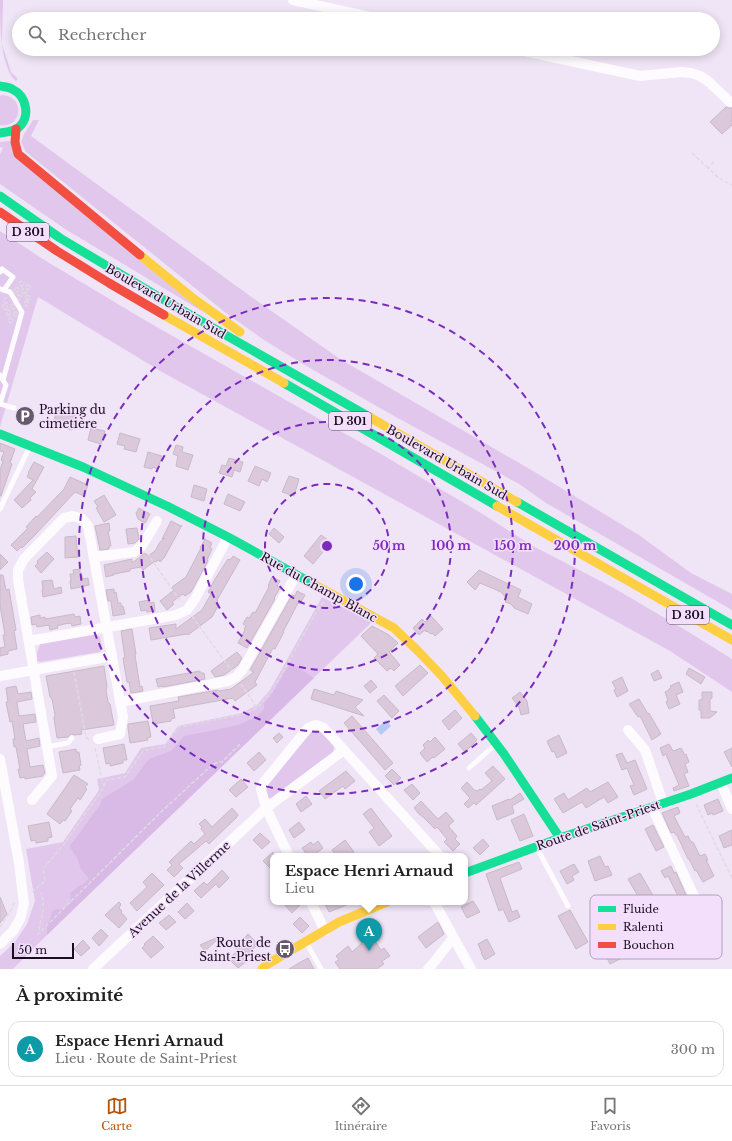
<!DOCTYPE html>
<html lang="fr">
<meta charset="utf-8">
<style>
:root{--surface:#fff;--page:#f2f2f2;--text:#222;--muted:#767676;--line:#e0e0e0;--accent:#b45309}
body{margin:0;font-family:"Libre Baskerville",serif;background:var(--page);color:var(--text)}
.scale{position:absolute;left:12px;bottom:10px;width:62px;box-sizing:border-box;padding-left:4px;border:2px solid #1a0e1e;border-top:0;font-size:11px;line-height:14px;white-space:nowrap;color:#1a0e1e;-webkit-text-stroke:3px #f3dffc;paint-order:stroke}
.you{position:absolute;left:356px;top:584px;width:14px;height:14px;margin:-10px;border:3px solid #fff;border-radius:50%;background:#1a73e8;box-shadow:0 0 0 6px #1a73e833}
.badge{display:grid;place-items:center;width:26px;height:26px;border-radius:50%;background:var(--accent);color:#fff;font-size:13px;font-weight:700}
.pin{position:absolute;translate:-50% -33px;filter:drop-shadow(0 1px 2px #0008)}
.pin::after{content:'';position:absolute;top:21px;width:14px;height:12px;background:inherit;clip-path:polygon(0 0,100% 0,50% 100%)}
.popup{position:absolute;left:270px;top:853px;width:198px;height:52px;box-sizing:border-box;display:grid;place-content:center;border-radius:8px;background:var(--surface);filter:drop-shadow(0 1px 3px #0005);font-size:13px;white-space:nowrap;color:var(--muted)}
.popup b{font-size:15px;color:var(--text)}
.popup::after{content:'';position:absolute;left:50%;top:100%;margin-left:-8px;border:8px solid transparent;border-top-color:var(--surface)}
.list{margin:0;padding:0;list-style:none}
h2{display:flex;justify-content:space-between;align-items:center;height:52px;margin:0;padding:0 16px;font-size:17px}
h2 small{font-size:13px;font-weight:400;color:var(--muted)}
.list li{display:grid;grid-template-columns:26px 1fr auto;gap:12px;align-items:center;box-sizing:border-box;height:56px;margin:0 8px 8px;padding:0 8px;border:1px solid var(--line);border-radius:12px}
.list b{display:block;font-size:15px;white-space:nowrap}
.list p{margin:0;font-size:13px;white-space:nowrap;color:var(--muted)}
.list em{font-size:13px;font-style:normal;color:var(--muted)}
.icon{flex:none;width:22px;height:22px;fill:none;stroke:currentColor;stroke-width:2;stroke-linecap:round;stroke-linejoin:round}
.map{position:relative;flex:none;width:732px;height:969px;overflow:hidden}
.search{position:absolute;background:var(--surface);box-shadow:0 2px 10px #0003;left:12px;right:12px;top:12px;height:44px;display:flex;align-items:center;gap:10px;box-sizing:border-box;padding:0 14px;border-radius:22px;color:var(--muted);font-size:15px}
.sheet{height:116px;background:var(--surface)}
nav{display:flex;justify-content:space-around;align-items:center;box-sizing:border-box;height:56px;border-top:1px solid var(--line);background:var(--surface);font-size:11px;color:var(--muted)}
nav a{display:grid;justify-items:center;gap:2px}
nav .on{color:var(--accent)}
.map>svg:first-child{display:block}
</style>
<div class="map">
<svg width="732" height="969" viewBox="0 0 732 969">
<rect width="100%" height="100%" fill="#f0e5f6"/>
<g fill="#e1c7ec">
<path d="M 0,0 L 3,0 L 2,44 L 11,72 L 18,79 L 16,81 C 0,68 0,23 0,0 Z"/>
<path d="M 2,95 C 26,96 22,129 0,125 L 0,96 Z"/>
<polygon points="33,120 39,120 31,136 250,296 340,359 533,471 639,535 691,573 732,594 732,610 546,503 519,484 394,416 308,367 264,340 226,313 26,152 21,142 24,134"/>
<polygon points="9,141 205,313 65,229 0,184 0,154 3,148 0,147 0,142"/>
<polygon points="0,231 46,261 148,322 381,454 481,513 533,546 612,587 687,631 732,659 732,692 670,651 162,372 38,297 0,427"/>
<polygon points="322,597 372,622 66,916 13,969 0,969 0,956 15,942 27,924 35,901 26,849 63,842 99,790 97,779 125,773 141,748 165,744 178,726 242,713 257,705 270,690"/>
<polygon points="94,634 100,637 102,648 100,652 40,662 37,661 37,653 40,644"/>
<polygon points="321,729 334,746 333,754 271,799 267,797 264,786 311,730"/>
</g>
<polygon fill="#d9bae6" points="291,662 314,678 47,935 47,926 53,910 64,909 71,902 70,893 89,879 81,869 77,858 70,847 71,844 80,833 86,824 100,805 102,799 133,780 149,759 171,751 184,736 188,735 211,731 241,724 256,717 264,709 264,703 271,695"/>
<polygon fill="#b4cbf4" points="386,720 391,726 381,735 376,729"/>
<g fill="#dbc8da" stroke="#c7bac8">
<polygon points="726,107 729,108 732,108 732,125 722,134 710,122"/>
<polygon points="57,410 76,416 72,430 53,424"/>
<polygon points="91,428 105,431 101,444 88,440"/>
<polygon points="120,433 140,439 136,452 124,449 125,446 117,444"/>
<polygon points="0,443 15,449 10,463 12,464 1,496 0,496 0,470 3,461 1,460 4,452 0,451"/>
<polygon points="176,445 183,447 182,452 193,455 188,470 176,466 178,456 173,454"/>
<polygon points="148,452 162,456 158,469 153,467 152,469 144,467"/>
<polygon points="229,458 243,462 240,472 234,470 232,477 219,473 222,465 226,466"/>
<polygon points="34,462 44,467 32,489 36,492 30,498 31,500 22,508 14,500 33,480 27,477 29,473 28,473"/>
<polygon points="255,466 271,473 267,482 262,479 259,486 248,481"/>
<polygon points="289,476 299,479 294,496 282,492"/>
<polygon points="70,477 88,485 84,496 75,492 35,535 22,548 21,547 17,551 11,545 28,528 26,527 36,516 37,517 64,489"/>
<polygon points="194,485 207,489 204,501 191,497"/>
<polygon points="228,494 245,502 240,511 224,504"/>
<polygon points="104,495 116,515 104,522 96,508 98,507 94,501"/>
<polygon points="139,508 150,514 145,523 138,519 136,513"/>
<polygon points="171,521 181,526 182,525 164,558 160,562 159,560 155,562 155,561 143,570 141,567 130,569 130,571 114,574 114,575 106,577 104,565 132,559 132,563 145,553 148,556 155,551 160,542 165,538 162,539"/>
<polygon points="109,523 110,531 108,531 111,546 109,546 109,549 100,550 95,526"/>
<polygon points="137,528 139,539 135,543 128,544 126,529"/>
<polygon points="274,528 284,537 279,543 269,534"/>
<polygon points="321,535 331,542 313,564 304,556"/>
<polygon points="76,536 78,557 65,558 65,537"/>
<polygon points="205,539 212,543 210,548 212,549 207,560 208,561 191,592 185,596 183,594 172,602 174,604 167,610 160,601 174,590 172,587 186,577 201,548 200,548"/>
<polygon points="47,552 54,559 41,573 35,566 38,563 37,561"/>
<polygon points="0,554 8,562 0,570"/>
<polygon points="233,556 240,560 217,600 218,601 216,605 218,606 212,617 188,635 187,634 151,640 149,628 176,624 176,629 202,610 211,594 208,592 215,579 228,559 230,560"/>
<polygon points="80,569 80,573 81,573 83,579 88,578 89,585 71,589 70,581 71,581 70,574 74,574 73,570"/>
<polygon points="479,570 521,590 518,597 532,604 528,614 514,608 511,604 505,602 507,599 501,592 480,583 475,590 467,582"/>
<polygon points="0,575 3,575 6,590 9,589 16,630 14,631 17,649 8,651 8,654 0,656 0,648 5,647 3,635 5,635 0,605"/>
<polygon points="272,577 280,581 277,586 280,588 274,598 275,599 247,648 238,643 245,630 244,629 246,626 243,624 247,617 249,618 253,612 255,613 269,587 268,586"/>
<polygon points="52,580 54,589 61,587 62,593 43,597 42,590 43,590 42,581"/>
<polygon points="114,589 114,593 116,592 118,603 121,603 121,606 123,606 125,614 113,616 111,601 108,601 106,590"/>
<polygon points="297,591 305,595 300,604 298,603 283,632 284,632 275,649 273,648 255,682 257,685 235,701 233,698 173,709 175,718 171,719 171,721 153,724 150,706 179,701 178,697 218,690 219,691 231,689 254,672 250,670 292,595 295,596"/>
<polygon points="149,600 150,603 154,602 155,611 147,612 146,610 141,611 139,602"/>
<polygon points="74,614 75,617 80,616 81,624 72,626 71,623 64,624 57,626 58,628 50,630 49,625 37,627 36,624 32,625 31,617 40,615 40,618 45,617 45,619"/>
<polygon points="431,616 443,629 435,636 432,633 431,634 427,631 426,632 425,630 419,635 413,628 422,619 425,622"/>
<polygon points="372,626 389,635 398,643 389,652 400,665 394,671 391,668 387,671 374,658 378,654 361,636"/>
<polygon points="132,629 136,654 135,655 140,687 142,686 143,691 131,693 129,682 127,682 123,658 125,658 121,631"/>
<polygon points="237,652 242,658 238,665 224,675 215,677 211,671"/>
<polygon points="420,665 428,673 403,696 395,686"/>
<polygon points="104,666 107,687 106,690 108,702 110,704 114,725 81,730 82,734 75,735 71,734 68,737 57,738 54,718 55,715 52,699 50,697 46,676"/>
<polygon points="689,668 705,677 701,684 686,674"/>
<polygon points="658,670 662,678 654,681 651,674"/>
<polygon points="200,671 200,673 204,673 205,679 163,687 163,686 158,687 156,679"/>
<polygon points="622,677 628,691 617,697 614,690 616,689 612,682"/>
<polygon points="371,680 377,687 370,693 364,686"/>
<polygon points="679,682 683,692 676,695 680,704 669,709 666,702 668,701 665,692 669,690 669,689 671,688 670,686"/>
<polygon points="16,686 18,694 31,692 32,699 17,702 19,716 35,714 36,722 23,724 26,741 39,738 40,746 27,749 30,767 43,765 45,773 43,774 43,776 25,779 25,777 20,778 18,769 20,769 16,747 14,747 13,739 15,739 12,721 10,722 6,702 8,702 6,688"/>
<polygon points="314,689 334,695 336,691 363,700 355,707 364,716 311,699"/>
<polygon points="520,692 527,701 529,713 521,715 519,707 512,698"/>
<polygon points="702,692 712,692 712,698 710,700 710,711 717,712 710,718 701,718 701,710 699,710 699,700 702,700"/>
<polygon points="384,695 399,711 392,718 377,701"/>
<polygon points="639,699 648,714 649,713 661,734 652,740 640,716 638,717 629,704"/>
<polygon points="455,710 462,718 449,730 442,721"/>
<polygon points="352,716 393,763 385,770 344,723"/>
<polygon points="148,721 151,737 147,738 148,740 130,743 128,728 128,724"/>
<polygon points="279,733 283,737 277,743 273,738"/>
<polygon points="471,733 477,740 465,752 458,744"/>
<polygon points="559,735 567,753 557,758 554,751 552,752 547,741"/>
<polygon points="435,737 445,749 434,758 433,757 427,762 420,753 425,748 423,745 428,740 430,742"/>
<polygon points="124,744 127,760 123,760 123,763 110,766 110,763 106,764 103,748"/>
<polygon points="669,744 673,751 681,748 685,755 686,754 689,762 685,764 688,772 684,774 689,786 674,791 673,788 679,785 667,757 666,754 663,756 660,748"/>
<polygon points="732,748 732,767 724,752"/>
<polygon points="76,749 76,752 79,752 81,765 79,766 80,770 63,773 59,752"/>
<polygon points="259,752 266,760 254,771 247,763"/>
<polygon points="622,753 627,763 635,760 647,789 634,795 630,786 634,785 627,768 622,770 616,755"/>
<polygon points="493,766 505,779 476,805 474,803 468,808 464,804 470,798 461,788 467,782 474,790 475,790 477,791 480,789 481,790 492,781 485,773"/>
<polygon points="392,769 401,778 394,785 385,776"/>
<polygon points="346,771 355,781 345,789 343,786 325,799 319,791"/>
<polygon points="74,775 88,784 85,787 87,789 80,800 78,798 70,809 72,811 65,821 63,820 60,824 47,814"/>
<polygon points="241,779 248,787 236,797 229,790"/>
<polygon points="608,782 618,797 608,803 604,797 586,808 582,802 563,813 554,799 564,793 568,800 587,788 590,792"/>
<polygon points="412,784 420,793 413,800 404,790"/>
<polygon points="520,793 524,799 512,806 514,813 497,820 492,806 509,799 510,800"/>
<polygon points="306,796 312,804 301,812 296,804"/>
<polygon points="718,799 723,811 713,815 712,813 708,815 704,805"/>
<polygon points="421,801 438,819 446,812 454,821 449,825 449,827 457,836 455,839 460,844 453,851 444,842 447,839 437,827 435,829 423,817 419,814 414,808"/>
<polygon points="678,807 680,813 674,816 685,837 688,836 691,842 693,842 700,856 705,854 708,860 706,860 714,876 703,882 696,870 695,871 689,859 688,859 677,835 676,835 674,832 671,833 662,813"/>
<polygon points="232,808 238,815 236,818 209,844 206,841 179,864 183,868 174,877 167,870 172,865 169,862 191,841 194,844 205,834 201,829 202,827 199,824 205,819 212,827"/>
<polygon points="371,808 392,836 379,846 369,832 374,828 363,814"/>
<polygon points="524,814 533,836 520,841 511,820"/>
<polygon points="49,822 52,837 48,838 48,841 36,843 35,840 31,841 28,826"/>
<polygon points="299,822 305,830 294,838 289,830"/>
<polygon points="653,825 664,847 656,851 645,829"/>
<polygon points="732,830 732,845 724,848 719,836"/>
<polygon points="260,833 270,842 262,849 253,840"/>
<polygon points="483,839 489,846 480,855 473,848"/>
<polygon points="345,840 354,852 349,856 337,856 332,850"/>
<polygon points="318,841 323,848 313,856 308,856 302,848 311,842 313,845"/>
<polygon points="273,852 273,871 263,861"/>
<polygon points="600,856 605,867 608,866 612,875 595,881 588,861"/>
<polygon points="519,862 522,869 500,878 512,912 517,910 520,917 509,922 503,909 499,911 486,874"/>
<polygon points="574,864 579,872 572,876 574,880 567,884 560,871"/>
<polygon points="671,866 674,873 676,872 686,895 685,895 688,901 677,907 674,900 679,898 668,876 665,878 661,871"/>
<polygon points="222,870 229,878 219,888 216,884 201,898 194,891 204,882 207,885"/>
<polygon points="152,873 164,885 137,911 130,903 147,887 143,882"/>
<polygon points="640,873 655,899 641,906 637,899 639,898 628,879"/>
<polygon points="0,897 7,914 0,923"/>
<polygon points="473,901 480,912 467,918 461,907"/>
<polygon points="119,902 121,904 119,908 122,911 121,912 127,919 119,928 105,915"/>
<polygon points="282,902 297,902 300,905 292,913"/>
<polygon points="329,902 354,902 329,912 325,904"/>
<polygon points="187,903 194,911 185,919 178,912"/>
<polygon points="570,910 588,942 576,949 558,916"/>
<polygon points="169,915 176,922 166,930 159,923"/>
<polygon points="300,917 309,926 302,933 293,924"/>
<polygon points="438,922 444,934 426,948 418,937"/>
<polygon points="696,923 699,928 709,924 714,934 701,941 702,943 695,946 693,943 691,944 686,935 692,932 689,926"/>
<polygon points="101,929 108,936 99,946 92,938"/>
<polygon points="369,933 381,950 384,948 390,956 382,961 384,964 377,969 340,969 335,962 339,960 336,956 348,946 352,952 362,943 360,940"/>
<polygon points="248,934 258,944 245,956 248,960 238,968 231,961 234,959 232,956 238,950 235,948"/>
<polygon points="153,936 164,947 151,958 142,948 145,945 144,944"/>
<polygon points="218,937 219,938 205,951 200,945"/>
<polygon points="487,939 495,954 485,960 481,953 482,953 478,944"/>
<polygon points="83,940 90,948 81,956 74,949"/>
<polygon points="617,943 624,957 610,964 603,950"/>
<polygon points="308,958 314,969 289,969 299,963"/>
</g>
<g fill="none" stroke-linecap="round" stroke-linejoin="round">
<g stroke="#dfdbe1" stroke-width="1.5" stroke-dasharray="4 2" stroke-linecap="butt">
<polyline points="692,153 708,168"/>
<polyline points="714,162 708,168 719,178 732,185"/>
<polygon points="28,285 30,286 31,288 29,289 26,289 26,286"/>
<polyline points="22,286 24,284 23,282 21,281 19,283 20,285 22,286 23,289"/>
<polygon points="16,288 19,288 19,291 18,292 15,292 14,290"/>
<polyline points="24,294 26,292 25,290 23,289 21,291 22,293 27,295"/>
<polygon points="19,295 21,296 21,298 19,300 17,298 17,296"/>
<polygon points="27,295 29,296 30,298 29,300 26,299 25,297"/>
<polyline points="7,298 5,298 4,301 5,303 8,303"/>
<polygon points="26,301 28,302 29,304 27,306 25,305 24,303"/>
<polygon points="12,304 15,305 15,308 13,309 10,308 10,306"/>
<polyline points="6,309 7,307 6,305 3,305 2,307 3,309 8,310"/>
<polygon points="15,312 17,312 18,315 16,316 14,316 13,314"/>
<polyline points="9,315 7,314 6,312 8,310 10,311 11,313 9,315 10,318"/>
<polygon points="10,318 12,319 13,321 11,323 9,322 8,320"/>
<polyline points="147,553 181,602"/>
<polyline points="192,616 231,670"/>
<polyline points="74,672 86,737 89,740"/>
<polyline points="241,684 257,708"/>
<polyline points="95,748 103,785"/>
<polyline points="696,804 732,878"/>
<polyline points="32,892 45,881 43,869 64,844 102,790 106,780 125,777 143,751 155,748 164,747 179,727 243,714 257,708 273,690 315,614 324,601"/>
<polyline points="0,927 11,910 14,903"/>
<path d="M 39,930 C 41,918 46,905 41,893"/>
<polyline points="37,935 162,811 211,766 218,762 222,762 240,744"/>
</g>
<g stroke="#fdfbfe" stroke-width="5">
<polyline points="0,272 2,269 13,277 4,290"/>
<polyline points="0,289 10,292 22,312 3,380"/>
<polyline points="0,375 6,385 0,404 14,408"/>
<polyline points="0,509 30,446"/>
<polyline points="47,747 68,743 72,738"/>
<polyline points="469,768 495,745"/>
<polyline points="537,848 568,906"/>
<polyline points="306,942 321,969"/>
</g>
<g stroke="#fdfbfe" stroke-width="10">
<polyline points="293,0 379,19"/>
<polyline points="515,49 640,76 681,72 691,73 700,76 709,82 730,102"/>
<polyline points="94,557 134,552 142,546 157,521"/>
<polyline points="29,641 176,615 187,610 195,599 228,537"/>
<polyline points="0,676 112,656"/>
<polyline points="120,702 228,681 236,677 243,669 296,575"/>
<polyline points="628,730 645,750 663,803"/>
<polyline points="0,759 19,863 24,904 20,919 13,931 0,944"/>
<polyline points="721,783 732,809"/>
<polyline points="32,800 52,776 18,580 18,570 24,559 64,518 73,516 82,519 88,526 123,717 120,734 98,739"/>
<polyline points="652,807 701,911 683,921"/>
<polyline points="289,856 266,808 261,789 264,782 308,728 316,725 324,728 344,750"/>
<polyline points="311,902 325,931"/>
<polyline points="434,902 471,969"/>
<polyline points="93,969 266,808 344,750 440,856"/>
<polyline points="428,969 431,966 453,938"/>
</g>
<g stroke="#16e098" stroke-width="9">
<path d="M 0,86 C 4,87 9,87 12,89 C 27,96 31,118 18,128 C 12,132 7,132 0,133"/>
<polyline points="0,196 60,238 159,297 371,418"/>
<polyline points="284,383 497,506"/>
<polyline points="0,434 83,467 167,506 228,537 315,585"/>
<polyline points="517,502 732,625"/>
<polyline points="475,716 504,754 560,838"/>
<polyline points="465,873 560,838 691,794 732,778"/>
</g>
<g stroke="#ffcf43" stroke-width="9">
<polyline points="140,255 194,299 240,332"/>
<polyline points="164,315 284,383"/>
<polyline points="371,418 517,502"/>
<polyline points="497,506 732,640"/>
<polyline points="315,585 394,628 418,651 441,675 475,716"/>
<polyline points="262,969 266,965 339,922 387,902"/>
</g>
<g stroke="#f24e42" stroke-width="9">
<polyline points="16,129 15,142 18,154 140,255"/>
<polyline points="0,212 57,251 109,283 164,315"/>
</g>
</g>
<g fill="none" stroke="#7b2cbf" stroke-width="2" stroke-dasharray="7 5">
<circle cx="327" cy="546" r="62"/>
<circle cx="327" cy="546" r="124"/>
<circle cx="327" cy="546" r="186"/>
<circle cx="327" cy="546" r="248"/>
</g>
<defs>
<g id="parking-disc" transform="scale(1)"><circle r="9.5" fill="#65596a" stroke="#f3dffc"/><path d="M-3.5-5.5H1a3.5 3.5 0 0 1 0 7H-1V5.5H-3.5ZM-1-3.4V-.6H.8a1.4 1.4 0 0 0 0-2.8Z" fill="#fff"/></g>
<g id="bus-disc" transform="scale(1)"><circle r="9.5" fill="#65596a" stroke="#f3dffc"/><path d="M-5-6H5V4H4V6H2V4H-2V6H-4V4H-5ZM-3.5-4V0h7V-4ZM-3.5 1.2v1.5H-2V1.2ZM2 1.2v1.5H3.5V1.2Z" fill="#fff"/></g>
</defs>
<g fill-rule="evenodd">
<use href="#parking-disc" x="25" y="416"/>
<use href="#bus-disc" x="285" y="949"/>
</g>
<g text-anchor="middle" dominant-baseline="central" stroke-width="3" stroke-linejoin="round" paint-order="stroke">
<g fill="#f3dffc" stroke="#5b4d61" stroke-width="1">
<rect x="7" y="223" width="42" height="18" rx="3"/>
<rect x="329" y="412" width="42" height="18" rx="3"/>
<rect x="667" y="606" width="42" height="18" rx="3"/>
</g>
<g font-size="11" font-weight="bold" fill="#1a0e1e">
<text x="28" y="232">D 301</text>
<text x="350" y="421">D 301</text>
<text x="688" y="615">D 301</text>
</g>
<g font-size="12" fill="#1a0e1e" stroke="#f3dffc">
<text transform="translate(166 301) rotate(30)">Boulevard Urbain Sud</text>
<text transform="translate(447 462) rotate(30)">Boulevard Urbain Sud</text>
<text transform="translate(319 587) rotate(29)">Rue du Champ Blanc</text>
<text transform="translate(598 825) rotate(-19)">Route de Saint-Priest</text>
<text transform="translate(179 889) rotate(-43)">Avenue de la Villerme</text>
</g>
<g font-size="12" fill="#1a0e1e" stroke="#f3dffc" text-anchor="start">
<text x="39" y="409">Parking du<tspan x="39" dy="14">cimetière</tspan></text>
<text x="271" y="942" text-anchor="end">Route de<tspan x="271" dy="14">Saint-Priest</tspan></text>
</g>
</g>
<rect x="590" y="895" width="132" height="64" rx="6" fill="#f3dffc" stroke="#b2a0b9" stroke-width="1"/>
<rect x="598" y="906" width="18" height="6" fill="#16e098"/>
<rect x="598" y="924" width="18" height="6" fill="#ffcf43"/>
<rect x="598" y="942" width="18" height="6" fill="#f24e42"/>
<g font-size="11" fill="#1a0e1e">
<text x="623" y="913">Fluide</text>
<text x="623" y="931">Ralenti</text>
<text x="623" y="949">Bouchon</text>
</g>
<circle cx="327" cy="546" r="6" fill="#7b2cbf" stroke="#f3dffc" stroke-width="2"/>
<g font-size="12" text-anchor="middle" font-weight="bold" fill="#7b2cbf" stroke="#f3dffc" stroke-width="3" stroke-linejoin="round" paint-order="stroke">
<text x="389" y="550">50 m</text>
<text x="451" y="550">100 m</text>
<text x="513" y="550">150 m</text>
<text x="575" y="550">200 m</text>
</g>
</svg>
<div class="scale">50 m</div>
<div class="you"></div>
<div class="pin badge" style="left:369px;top:951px;background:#0f9aa8">A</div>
<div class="popup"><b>Espace Henri Arnaud</b>Lieu</div>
<div class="search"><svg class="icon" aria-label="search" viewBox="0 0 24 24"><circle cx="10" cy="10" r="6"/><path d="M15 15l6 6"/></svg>Rechercher</div>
</div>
<section class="sheet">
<h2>À proximité<small></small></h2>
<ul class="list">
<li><span class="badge" style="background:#0f9aa8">A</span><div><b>Espace Henri Arnaud</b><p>Lieu · Route de Saint-Priest</p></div><em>300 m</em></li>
</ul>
</section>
<nav>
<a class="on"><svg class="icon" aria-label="map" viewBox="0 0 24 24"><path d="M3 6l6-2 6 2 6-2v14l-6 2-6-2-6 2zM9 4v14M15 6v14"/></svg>Carte</a>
<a><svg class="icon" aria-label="directions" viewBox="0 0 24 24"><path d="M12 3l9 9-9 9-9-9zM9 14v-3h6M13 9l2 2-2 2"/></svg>Itinéraire</a>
<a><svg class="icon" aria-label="saved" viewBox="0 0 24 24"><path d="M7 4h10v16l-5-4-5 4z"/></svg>Favoris</a>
</nav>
